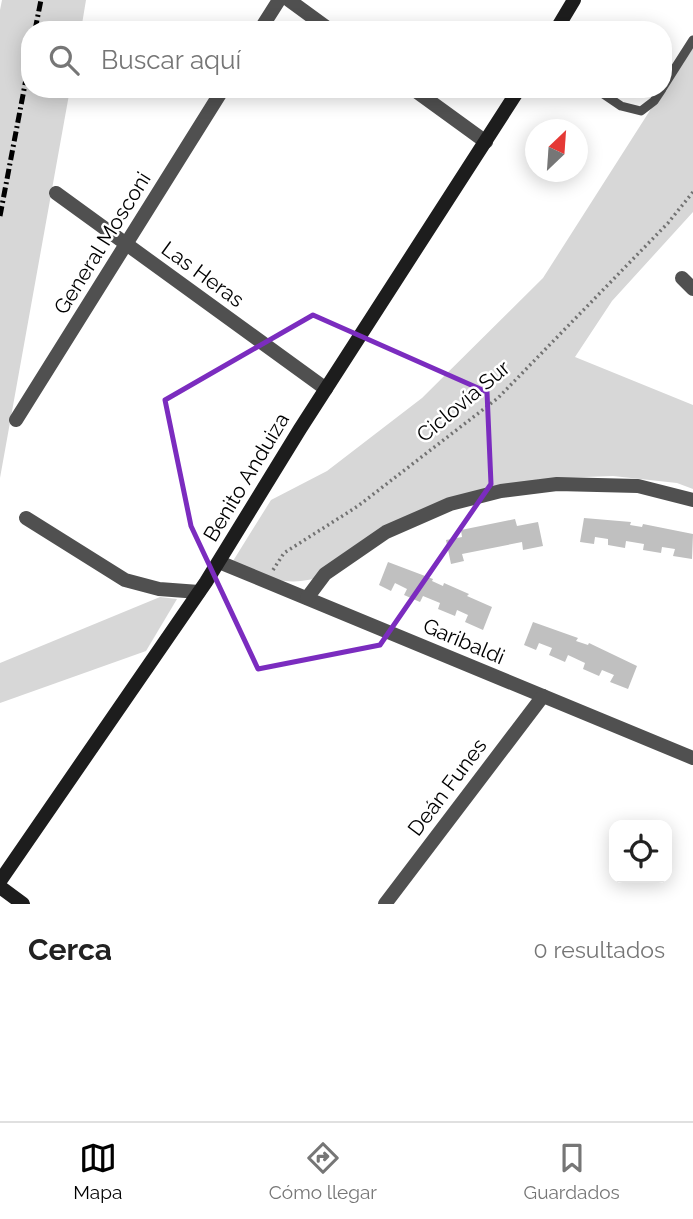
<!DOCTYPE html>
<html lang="es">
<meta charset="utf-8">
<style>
:root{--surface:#fff;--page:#f2f2f2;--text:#222;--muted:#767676;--line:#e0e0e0;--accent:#000}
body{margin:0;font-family:Raleway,sans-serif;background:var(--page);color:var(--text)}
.controls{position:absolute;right:21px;bottom:21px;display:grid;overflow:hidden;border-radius:14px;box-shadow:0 4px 18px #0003}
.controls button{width:63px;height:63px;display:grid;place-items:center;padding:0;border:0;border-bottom:2px solid var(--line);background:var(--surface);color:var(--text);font:35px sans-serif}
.compass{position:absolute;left:525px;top:119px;width:63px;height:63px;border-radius:50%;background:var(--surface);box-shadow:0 4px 18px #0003;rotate:25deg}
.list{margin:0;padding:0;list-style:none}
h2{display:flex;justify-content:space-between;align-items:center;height:91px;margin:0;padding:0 28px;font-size:30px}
h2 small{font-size:23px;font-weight:400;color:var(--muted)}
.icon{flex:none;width:38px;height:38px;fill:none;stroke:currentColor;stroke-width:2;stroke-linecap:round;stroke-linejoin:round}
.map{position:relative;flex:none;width:693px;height:904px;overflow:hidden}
.search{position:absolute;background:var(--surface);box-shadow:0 4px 18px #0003;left:21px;right:21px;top:21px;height:77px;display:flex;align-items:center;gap:18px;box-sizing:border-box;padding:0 24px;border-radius:28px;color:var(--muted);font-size:26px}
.sheet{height:217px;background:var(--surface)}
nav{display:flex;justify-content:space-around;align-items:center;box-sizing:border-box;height:98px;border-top:2px solid var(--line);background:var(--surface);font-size:19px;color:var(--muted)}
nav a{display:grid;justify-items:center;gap:4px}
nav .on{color:var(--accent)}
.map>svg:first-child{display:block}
</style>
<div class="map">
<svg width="693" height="904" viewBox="0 0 693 904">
<rect width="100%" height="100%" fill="#fff"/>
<g fill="#d7d7d7">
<polygon points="2,0 86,0 81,30 30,30 30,89 70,89 0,478 0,10"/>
<path d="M 693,43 L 693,212 L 612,301 L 575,357 L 693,405 L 693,489 L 677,483 L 613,476 L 555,478 L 418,512 L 313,579 C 279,587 263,574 233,561 L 271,500 L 327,471 L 422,398 L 543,278 Z"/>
<polygon points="160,597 177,599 146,651 0,703 0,663"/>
</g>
<g fill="#c0c0c0">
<polygon points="584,518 631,522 630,525 642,527 643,524 693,534 692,559 673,556 675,549 662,547 661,553 643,550 644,544 626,541 625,548 608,545 608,539 595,537 594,544 580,542"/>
<polygon points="515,519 517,526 538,522 543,546 523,550 522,542 462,554 464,561 451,564 446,540 462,537 461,530"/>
<polygon points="388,562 433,579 432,581 443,586 444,583 469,594 467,596 492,607 483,630 465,622 468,615 457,610 455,616 438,609 440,603 423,596 420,602 404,595 407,589 395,583 391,591 379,585"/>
<polygon points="533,622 578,638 576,641 588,645 589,643 637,666 628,689 610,682 614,675 602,670 599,676 583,669 585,663 568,655 565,662 549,655 552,648 539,643 536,650 524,645"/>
</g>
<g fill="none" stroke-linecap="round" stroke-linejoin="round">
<polyline stroke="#727272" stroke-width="3.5" stroke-dasharray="2 3.5" stroke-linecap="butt" points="273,570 284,553 358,506 498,398 668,223 693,192"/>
<g stroke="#505050" stroke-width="9">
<polyline points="663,87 693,40"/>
<polyline points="596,89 621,106 641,111 654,101 662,89"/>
</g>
<g stroke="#505050" stroke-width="14">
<polyline points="289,0 330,30"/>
<polyline points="260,30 279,0"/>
<polyline points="413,89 486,142"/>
<polyline points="56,193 326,389"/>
<polyline points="682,278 693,289"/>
<polyline points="16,420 223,89"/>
<polyline points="26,518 125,580 159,589 199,592"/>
<polyline points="219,562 693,758"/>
<polyline points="307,598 325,574 386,532 450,504 501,491 557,484 638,486 693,500"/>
<polyline points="385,904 543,696"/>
</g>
<g stroke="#1d1d1d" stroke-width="14">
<polyline points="556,30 574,0"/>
<polyline points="0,881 206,582 300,429 519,89"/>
<polyline points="0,887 23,904"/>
</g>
<g stroke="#000" stroke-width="5" stroke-dasharray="10 3.5 2 3.5" stroke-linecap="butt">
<polyline points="35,30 41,0"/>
<polyline points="0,216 30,58"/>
</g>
</g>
<path fill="none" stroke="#7b2cbf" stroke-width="5" stroke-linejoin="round" d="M 313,315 L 487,392 L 491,484 L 380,645 L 258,669 L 191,526 L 165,400 Z"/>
<g text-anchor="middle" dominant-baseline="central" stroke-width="5" stroke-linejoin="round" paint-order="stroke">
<g font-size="21" fill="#000" stroke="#fff">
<text transform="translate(102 243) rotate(-58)">General Mosconi</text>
<text transform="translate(203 274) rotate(36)">Las Heras</text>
<text transform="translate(463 401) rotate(-40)">Ciclovía Sur</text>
<text transform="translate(246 477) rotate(-59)">Benito Anduiza</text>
<text transform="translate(464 641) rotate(23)">Garibaldi</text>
<text transform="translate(447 787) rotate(-53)">Deán Funes</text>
</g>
</g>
</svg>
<div class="controls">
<button><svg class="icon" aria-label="locate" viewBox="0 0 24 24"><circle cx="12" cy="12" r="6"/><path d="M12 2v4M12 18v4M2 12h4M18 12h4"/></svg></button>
</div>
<svg class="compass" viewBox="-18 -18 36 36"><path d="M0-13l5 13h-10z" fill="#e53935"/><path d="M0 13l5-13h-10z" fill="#767676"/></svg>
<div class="search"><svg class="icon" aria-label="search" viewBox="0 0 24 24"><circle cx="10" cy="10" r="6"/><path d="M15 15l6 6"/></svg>Buscar aquí</div>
</div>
<section class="sheet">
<h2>Cerca<small>0 resultados</small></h2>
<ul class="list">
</ul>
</section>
<nav>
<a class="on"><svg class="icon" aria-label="map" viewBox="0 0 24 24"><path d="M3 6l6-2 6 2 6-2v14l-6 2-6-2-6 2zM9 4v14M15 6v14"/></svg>Mapa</a>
<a><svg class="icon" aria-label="directions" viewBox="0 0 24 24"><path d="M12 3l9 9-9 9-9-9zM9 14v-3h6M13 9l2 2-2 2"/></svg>Cómo llegar</a>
<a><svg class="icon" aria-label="saved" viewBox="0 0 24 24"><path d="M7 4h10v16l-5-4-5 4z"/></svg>Guardados</a>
</nav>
